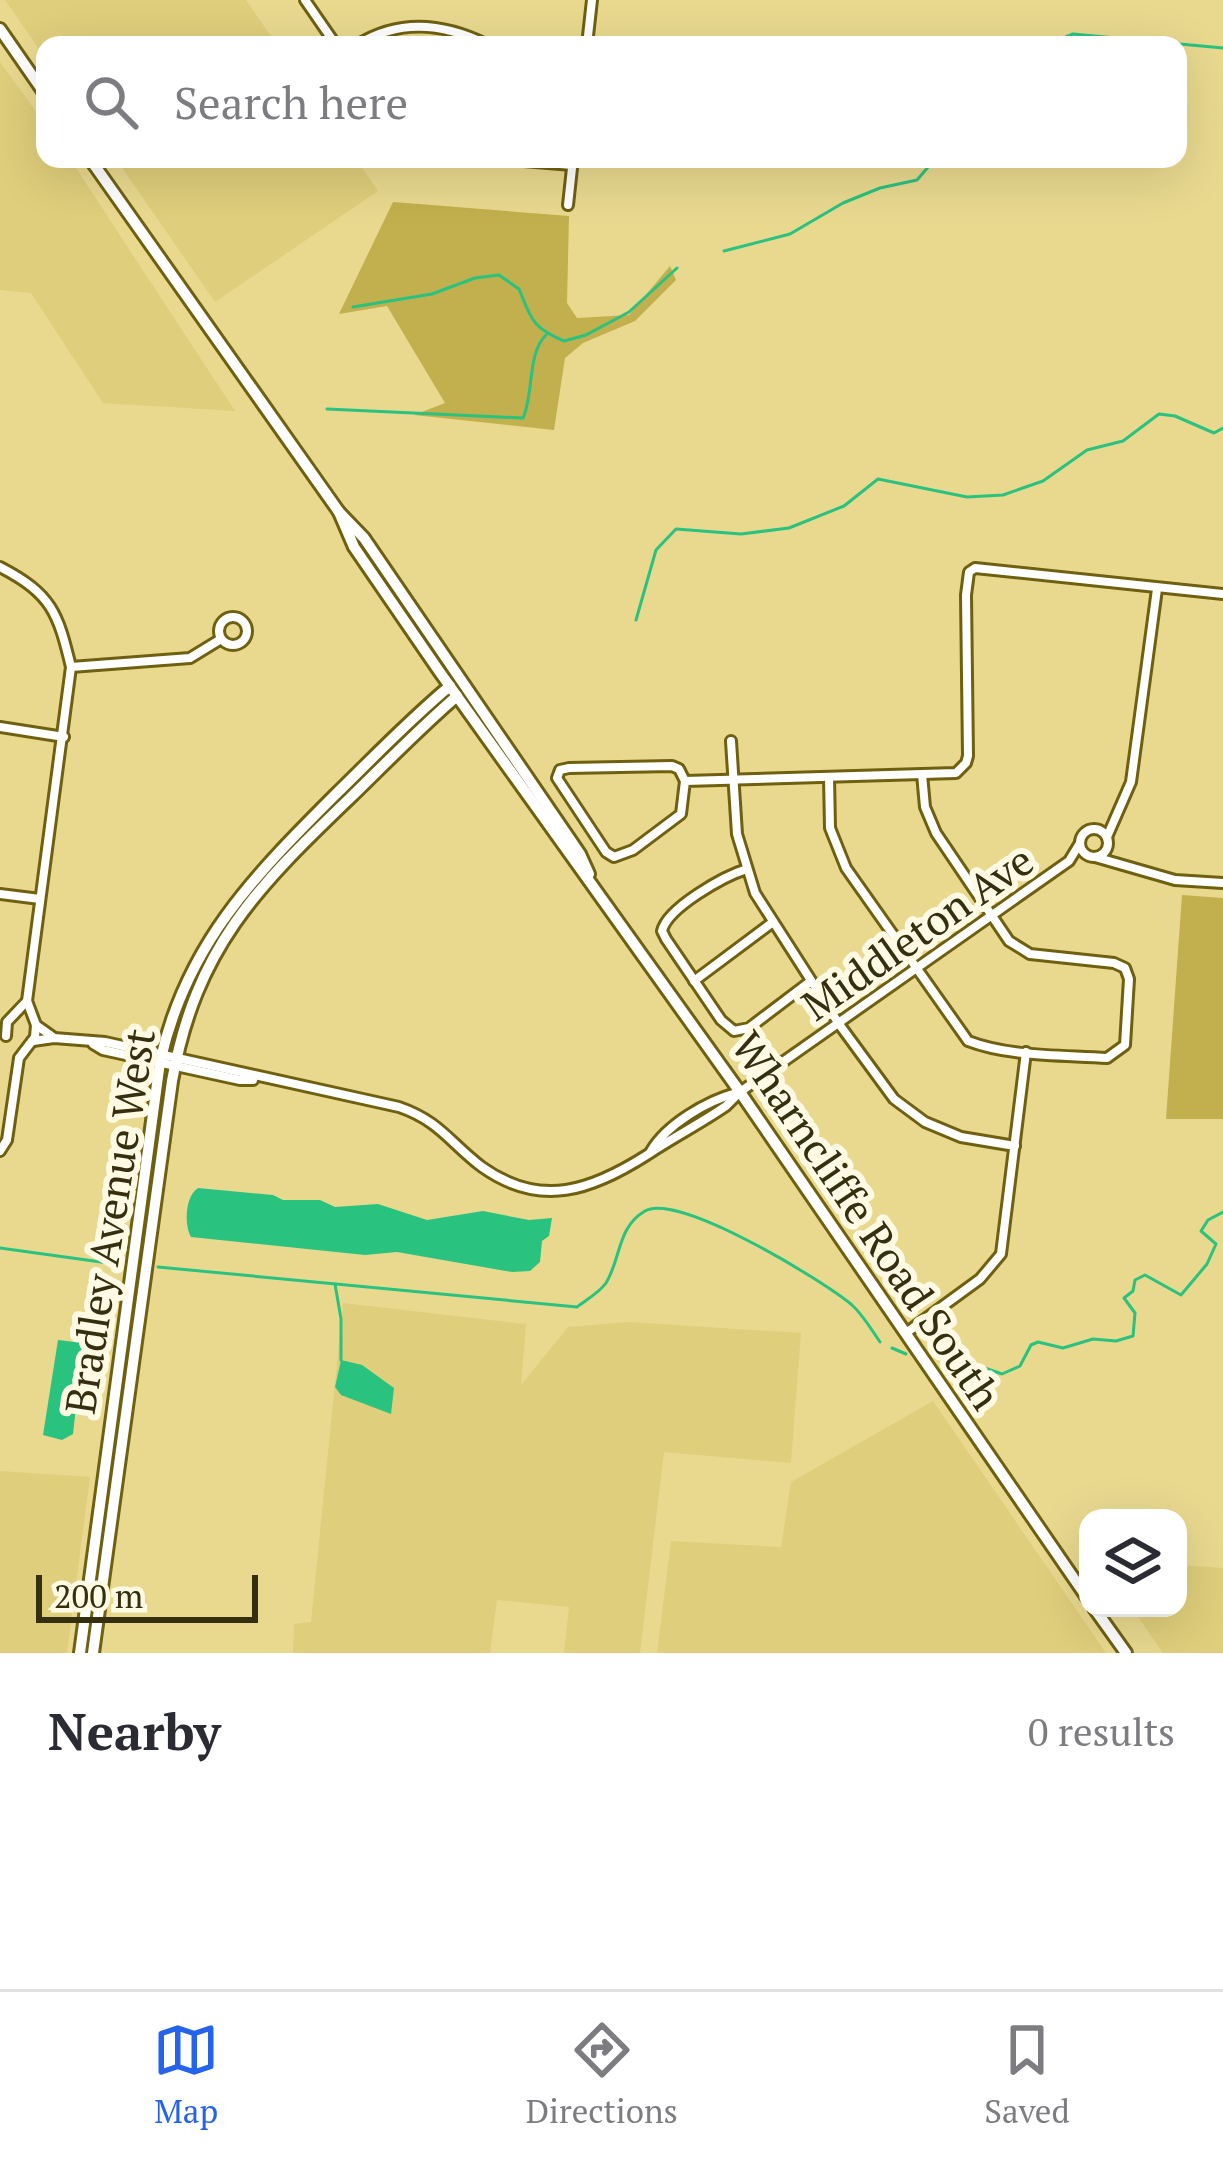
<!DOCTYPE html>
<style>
:root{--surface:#fff;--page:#f2f2f3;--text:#2b2b33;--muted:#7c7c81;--line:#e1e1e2;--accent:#2563eb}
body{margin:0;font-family:"PT Serif",serif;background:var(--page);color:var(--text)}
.controls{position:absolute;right:36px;bottom:36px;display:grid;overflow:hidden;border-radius:24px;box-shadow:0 12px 48px #0002}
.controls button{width:108px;height:108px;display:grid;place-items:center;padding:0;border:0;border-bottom:3px solid var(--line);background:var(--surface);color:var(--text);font:60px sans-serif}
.scale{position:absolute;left:36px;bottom:30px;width:222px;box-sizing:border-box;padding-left:12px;border:6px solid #352f10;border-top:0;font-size:33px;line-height:42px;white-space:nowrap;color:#352f10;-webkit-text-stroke:9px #fefae4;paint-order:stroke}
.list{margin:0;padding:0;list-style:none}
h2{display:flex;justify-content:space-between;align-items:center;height:156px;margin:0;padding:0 48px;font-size:51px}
h2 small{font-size:39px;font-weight:400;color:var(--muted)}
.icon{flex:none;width:66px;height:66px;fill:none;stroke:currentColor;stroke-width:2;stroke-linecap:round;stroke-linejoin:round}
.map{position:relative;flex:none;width:1223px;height:1653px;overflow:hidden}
.search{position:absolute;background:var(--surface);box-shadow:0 12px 48px #0002;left:36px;right:36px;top:36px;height:132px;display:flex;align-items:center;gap:30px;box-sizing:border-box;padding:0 42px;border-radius:24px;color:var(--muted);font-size:45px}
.sheet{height:336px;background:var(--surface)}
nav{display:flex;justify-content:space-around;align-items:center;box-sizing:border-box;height:168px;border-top:3px solid var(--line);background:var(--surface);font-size:33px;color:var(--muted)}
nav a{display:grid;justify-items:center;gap:6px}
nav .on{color:var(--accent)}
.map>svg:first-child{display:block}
</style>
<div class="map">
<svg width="1223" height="1653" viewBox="0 0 1223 1653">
<rect width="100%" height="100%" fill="#e9d98f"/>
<g fill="#dfce7b">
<polygon points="5,0 246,0 277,45 45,45 45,58"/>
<polygon points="0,62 45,124 45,159 70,159 235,411 103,403 31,293 0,290"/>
<polygon points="116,159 356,159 378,191 215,302"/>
<polygon points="343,1303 526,1324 521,1385 568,1327 629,1322 801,1333 791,1463 664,1452 640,1653 564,1653 569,1607 497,1600 490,1653 293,1653 294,1624 311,1622"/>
<polygon points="933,1401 1106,1653 657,1653 671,1541 781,1547 791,1482"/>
<polygon points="0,1471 90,1477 67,1653 0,1653"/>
<polygon points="1178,1565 1223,1568 1223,1653 1163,1653 1132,1608 1178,1608"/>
</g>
<g fill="#c2af4d">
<polygon points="393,202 569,216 567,303 577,318 629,315 670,266 676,280 635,321 583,343 565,358 554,430 414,415 445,403 387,306 339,314"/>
<polygon points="1182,895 1223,898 1223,1119 1166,1119"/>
</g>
<g fill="#29c27e">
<path d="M 198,1188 L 273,1195 L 283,1200 L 320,1200 L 335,1207 L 378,1204 L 427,1220 L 483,1211 L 529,1220 L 552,1218 L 549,1236 L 542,1241 L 540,1262 L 530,1271 L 512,1272 L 397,1252 L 365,1255 L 191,1237 C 184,1225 185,1196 198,1188 Z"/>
<polygon points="58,1340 83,1343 73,1434 62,1440 43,1435"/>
<polygon points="341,1360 362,1365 394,1388 391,1414 341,1395 335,1387"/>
</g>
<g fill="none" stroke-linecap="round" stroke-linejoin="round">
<g stroke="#29c27e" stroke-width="3">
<polyline points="1047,45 1073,34 1223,48"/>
<polyline points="724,251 790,234 843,203 880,188 917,180 935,159"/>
<path d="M 353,307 L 432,294 L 475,278 L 499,275 L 519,289 C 531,318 531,327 564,341 L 586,335 L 629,312 L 677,268"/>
<path d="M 327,409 L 523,418 C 534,394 527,353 546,335"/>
<polyline points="636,620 656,550 676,529 741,534 789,528 844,506 878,479 967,497 1003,495 1043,481 1087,450 1123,441 1159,414 1175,416 1214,433 1223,428"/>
<polyline points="0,1248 108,1263"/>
<path d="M 158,1267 L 577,1307 C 586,1300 600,1292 606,1283 C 621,1259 617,1227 645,1211 C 678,1192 822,1280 852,1305 C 863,1315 871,1329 880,1342"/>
<polyline points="335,1284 341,1319 341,1360"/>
<polyline points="892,1348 906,1354"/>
<polyline points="943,1371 961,1380 979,1366 1002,1374 1020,1366 1031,1345 1038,1342 1063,1348 1093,1339 1116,1341 1133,1336 1135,1313 1124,1298 1133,1291 1135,1280 1145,1275 1181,1295 1207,1264 1216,1244 1201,1231 1208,1220 1223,1212"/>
</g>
<g stroke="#6f6010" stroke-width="14">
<g id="street">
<polyline points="305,0 336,45"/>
<path d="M 357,45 C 400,18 444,23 488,45"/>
<polyline points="587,45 592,0"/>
<polyline points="499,159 572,165"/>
<polyline points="568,205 573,159"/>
<path d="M 0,567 C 52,594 58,613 71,667 L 27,1001 L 36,1025 L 53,1037"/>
<circle cx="233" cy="631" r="14"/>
<polyline points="71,667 190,658 221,639"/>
<polyline points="0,727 64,737"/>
<polyline points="731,741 737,834 755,893 839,1024 894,1099 925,1122 961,1137 1015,1146"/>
<path d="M 829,777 L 830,828 L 846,868 L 968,1041 C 1010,1057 1062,1055 1107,1058 L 1125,1045 L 1129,979 L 1125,968 L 1114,963 L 1030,954 L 1009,941 L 936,833 L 925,807 L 922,774"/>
<polyline points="685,781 681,814 633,850 614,857 606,852 557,778 560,770 569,768 672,766 679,769 685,781 956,773 966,763 968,756 966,595 969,572 975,568 1223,594"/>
<circle cx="1094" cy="843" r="14"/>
<polyline points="1107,837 1131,782 1157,589"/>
<polyline points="1095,857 1175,880 1223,883"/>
<path d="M 747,869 C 724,876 667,908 662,931 L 666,939 L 721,1020 L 734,1031 L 749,1028 L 811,981"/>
<polyline points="0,894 40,899"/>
<polyline points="694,981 773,922"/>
<polyline points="6,1036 7,1022 27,1001"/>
<path d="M 33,1041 L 54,1038 L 105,1042 L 399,1107 C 440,1121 451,1144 482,1167 C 541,1209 592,1190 647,1155 C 672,1138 700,1124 726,1106 L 740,1092 L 1069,861 L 1080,843"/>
<polyline points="93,1044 103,1050 240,1080 253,1080"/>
<polyline points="0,1151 7,1140 19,1058 35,1037 36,1025"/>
<path d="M 651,1151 C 667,1124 707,1101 736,1093"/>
<polyline points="906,1333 980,1279 1001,1254 1026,1052"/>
</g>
</g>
<g stroke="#6f6010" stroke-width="16">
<g id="secondary">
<polyline points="0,29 45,94"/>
<polyline points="90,159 339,512 364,538 580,854 589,874"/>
<polyline points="339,512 354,547 439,671 740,1092 1088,1599"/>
<polyline points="1094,1608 1126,1653"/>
<path d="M 80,1653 L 160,1062 C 186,945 253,877 335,795 C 373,758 409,720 450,686"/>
<path d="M 93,1653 L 172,1081 C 196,948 256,888 350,798 C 385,764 420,728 457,696"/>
</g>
</g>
<use href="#street" stroke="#fff" stroke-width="8"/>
<use href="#secondary" stroke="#fff" stroke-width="10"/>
</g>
<g text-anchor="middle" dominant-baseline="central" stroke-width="12" stroke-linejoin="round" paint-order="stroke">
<g font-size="42" fill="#352f10" stroke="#fefae4">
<text transform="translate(917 932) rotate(-35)">Middleton Ave</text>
<text transform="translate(867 1220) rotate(56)">Wharncliffe Road South</text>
<text transform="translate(109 1221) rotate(-81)">Bradley Avenue West</text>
</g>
</g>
</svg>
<div class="controls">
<button><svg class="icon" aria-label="layers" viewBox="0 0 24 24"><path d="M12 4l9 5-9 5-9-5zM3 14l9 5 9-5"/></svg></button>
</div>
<div class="scale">200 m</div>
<div class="search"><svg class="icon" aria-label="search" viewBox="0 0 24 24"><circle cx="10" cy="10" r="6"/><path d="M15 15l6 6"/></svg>Search here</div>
</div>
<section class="sheet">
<h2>Nearby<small>0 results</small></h2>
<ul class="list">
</ul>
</section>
<nav>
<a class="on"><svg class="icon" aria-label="map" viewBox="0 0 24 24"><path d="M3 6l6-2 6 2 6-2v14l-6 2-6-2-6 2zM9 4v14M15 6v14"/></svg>Map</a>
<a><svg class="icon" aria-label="directions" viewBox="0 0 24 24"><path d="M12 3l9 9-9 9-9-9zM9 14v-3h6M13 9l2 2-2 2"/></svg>Directions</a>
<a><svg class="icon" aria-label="saved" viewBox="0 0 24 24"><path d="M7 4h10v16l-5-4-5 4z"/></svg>Saved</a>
</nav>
